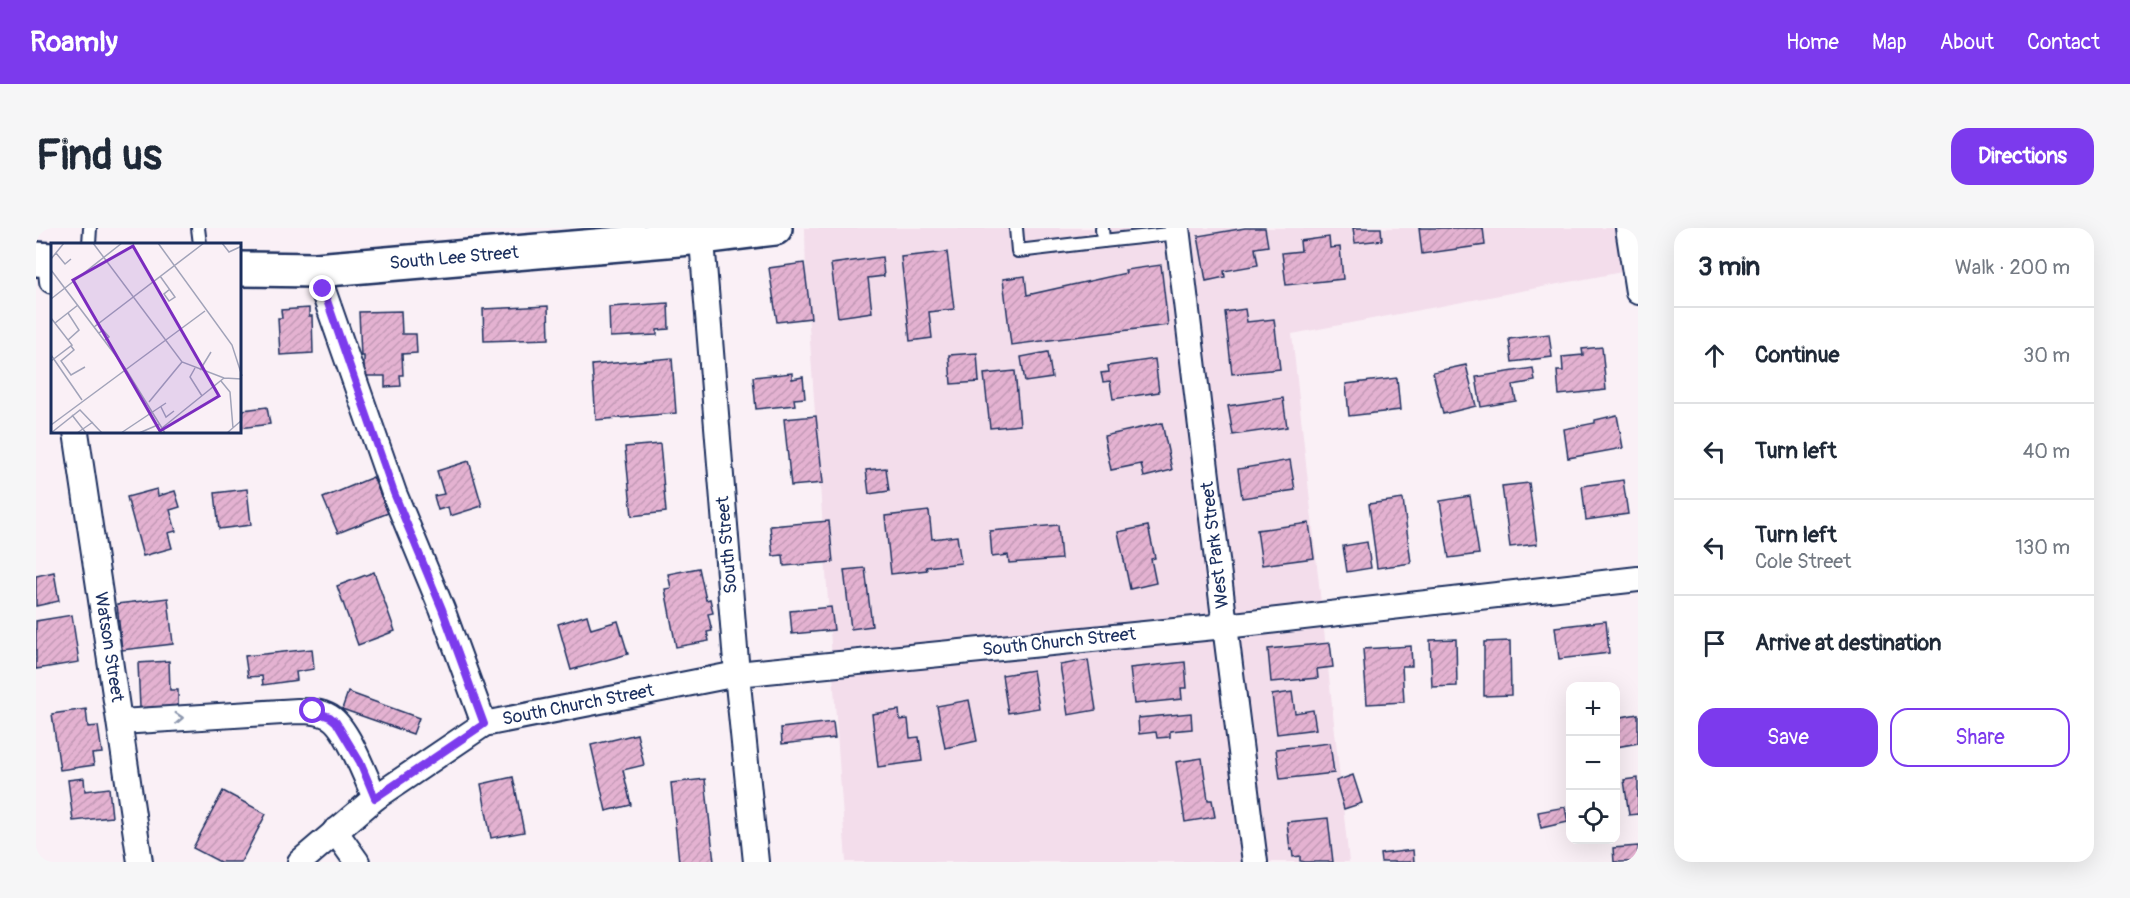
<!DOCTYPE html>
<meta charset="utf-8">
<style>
:root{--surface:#fff;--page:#f6f6f7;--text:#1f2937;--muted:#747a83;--line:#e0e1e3;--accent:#7c3aed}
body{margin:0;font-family:Pangolin,sans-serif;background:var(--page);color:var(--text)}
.controls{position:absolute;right:18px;bottom:18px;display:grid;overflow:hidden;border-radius:12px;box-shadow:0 6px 24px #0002}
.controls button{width:54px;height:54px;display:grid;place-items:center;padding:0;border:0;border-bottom:2px solid var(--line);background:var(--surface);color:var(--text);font:30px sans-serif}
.stop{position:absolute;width:18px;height:18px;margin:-14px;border:4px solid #7c3aed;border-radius:50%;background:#fff}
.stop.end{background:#7c3aed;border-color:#fff;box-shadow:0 2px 6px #0008}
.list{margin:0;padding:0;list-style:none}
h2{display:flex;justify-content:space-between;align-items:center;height:78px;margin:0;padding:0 24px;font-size:26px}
h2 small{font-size:20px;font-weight:400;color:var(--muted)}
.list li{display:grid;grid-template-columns:39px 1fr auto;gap:18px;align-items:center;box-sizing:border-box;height:96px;padding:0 24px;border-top:2px solid var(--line)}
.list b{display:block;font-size:22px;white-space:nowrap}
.list p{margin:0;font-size:20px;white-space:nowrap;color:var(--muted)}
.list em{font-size:20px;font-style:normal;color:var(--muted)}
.actions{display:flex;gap:12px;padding:18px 24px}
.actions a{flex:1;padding:14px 0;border:2px solid var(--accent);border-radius:18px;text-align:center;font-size:21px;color:var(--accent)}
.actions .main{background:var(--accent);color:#fff}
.icon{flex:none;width:33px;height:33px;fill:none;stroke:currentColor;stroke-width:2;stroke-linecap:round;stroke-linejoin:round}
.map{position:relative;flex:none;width:1602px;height:634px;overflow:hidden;border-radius:18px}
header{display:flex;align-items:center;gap:36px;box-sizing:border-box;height:84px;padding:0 30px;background:var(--accent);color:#fff}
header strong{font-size:28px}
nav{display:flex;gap:33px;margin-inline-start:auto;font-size:21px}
.intro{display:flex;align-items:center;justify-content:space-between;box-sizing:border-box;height:144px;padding:0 36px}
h1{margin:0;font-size:42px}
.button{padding:15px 27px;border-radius:18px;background:var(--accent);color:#fff;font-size:21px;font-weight:700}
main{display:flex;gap:36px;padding:0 36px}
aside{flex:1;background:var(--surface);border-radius:18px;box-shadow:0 6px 24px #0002}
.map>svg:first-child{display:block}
</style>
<header>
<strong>Roamly</strong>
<nav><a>Home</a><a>Map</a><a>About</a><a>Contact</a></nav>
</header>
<div class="intro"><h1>Find us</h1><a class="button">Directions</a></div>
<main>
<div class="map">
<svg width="1602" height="634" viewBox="0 0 1602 634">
<defs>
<pattern id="building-hatch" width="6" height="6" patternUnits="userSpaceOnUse" patternTransform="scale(1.5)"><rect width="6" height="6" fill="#e4b2d1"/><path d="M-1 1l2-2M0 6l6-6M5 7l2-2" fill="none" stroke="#c399b6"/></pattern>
</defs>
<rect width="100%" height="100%" fill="#faf0f6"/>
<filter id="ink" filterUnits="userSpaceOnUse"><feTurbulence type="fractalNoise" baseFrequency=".0167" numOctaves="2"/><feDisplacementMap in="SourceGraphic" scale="12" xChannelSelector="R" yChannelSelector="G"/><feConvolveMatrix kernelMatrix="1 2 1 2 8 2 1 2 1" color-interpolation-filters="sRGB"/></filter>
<g filter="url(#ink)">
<polygon fill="#f3ddeb" points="769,0 1602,0 1602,41 1256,106 1313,634 810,634 770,55"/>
<g fill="url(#building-hatch)" stroke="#1b2f5e" stroke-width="1.5">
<polygon points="1209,0 1229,0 1232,18 1219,20 1222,37 1188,43 1189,49 1170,53 1162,8"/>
<polygon points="1317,0 1345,0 1346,12 1319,15"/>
<polygon points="1383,0 1447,0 1449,17 1386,26"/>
<polygon points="1293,9 1294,20 1304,19 1307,51 1250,57 1246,25 1265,23 1264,13"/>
<polygon points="911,24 918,81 893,84 896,110 874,113 865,29"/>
<polygon points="846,29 848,48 832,50 836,84 802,89 795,36"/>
<polygon points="768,35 775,90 741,94 733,40"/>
<polygon points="1125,37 1132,97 975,117 967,51 989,48 991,67 1090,45 1089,42"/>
<polygon points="632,75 633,101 621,102 621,107 574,109 573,79"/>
<polygon points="512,78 513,111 448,113 447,81"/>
<polygon points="273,80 273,88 276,88 277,125 244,127 242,90 246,90 245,82"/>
<polygon points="1209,81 1211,94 1238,91 1244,141 1196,146 1189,84"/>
<polygon points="365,83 366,106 380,106 381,125 366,126 367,147 364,147 365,158 349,159 349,148 328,148 328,128 325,128 323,84"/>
<polygon points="1513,106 1516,129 1476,134 1473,111"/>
<polygon points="1566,119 1570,162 1523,167 1521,143 1527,143 1526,129 1547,127 1546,121"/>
<polygon points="1012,124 1016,150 989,154 985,129"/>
<polygon points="941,125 943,154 915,156 913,127"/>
<polygon points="636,130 640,185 560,192 556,137"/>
<polygon points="1119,131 1123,164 1077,171 1074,153 1067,154 1065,145 1073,144 1072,138"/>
<polygon points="1430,137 1440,178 1407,186 1397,144"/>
<polygon points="1497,140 1499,153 1477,157 1480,173 1445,179 1440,149"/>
<polygon points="979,143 984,197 954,200 948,146"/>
<polygon points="756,145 756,151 767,149 769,170 758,171 759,177 720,181 717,149"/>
<polygon points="1361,150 1364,182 1313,188 1310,156"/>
<polygon points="1247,170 1251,199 1197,207 1192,178"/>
<polygon points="231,179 234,196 204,200 204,185 207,184 207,182"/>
<polygon points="1581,187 1587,220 1532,230 1528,201 1559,195 1559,192"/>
<polygon points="780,188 787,255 755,258 748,191"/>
<polygon points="1126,195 1136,242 1108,249 1105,236 1075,242 1068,208"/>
<polygon points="624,216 630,284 596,288 589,219"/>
<polygon points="1254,232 1259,262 1206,270 1202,241"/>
<polygon points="433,233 446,278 414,288 412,279 402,282 398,268 408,266 401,243"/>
<polygon points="850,240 853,263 833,266 830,242"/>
<polygon points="337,249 352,285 302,305 287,270"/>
<polygon points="1587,252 1592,286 1550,292 1546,258"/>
<polygon points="1493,255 1501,316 1474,319 1466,258"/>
<polygon points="121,261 122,268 139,263 144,279 134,282 140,303 132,305 136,320 107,328 91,269"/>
<polygon points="211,261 215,297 183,301 179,265"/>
<polygon points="1434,268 1443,326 1413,330 1404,273"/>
<polygon points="1367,271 1375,335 1341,340 1333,276"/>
<polygon points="893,283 896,311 921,308 925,335 890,339 891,342 855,346 849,288"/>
<polygon points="793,293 797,334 748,338 747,327 737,328 734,298"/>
<polygon points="1273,295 1278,330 1226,337 1221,302"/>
<polygon points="1022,297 1025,331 973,335 972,327 956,329 954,303"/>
<polygon points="1112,298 1119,330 1115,331 1120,355 1094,361 1082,304"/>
<polygon points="1331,314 1335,340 1311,344 1307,318"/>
<polygon points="663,340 670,372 674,371 677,385 672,386 676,403 671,404 673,413 640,419 629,361 635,360 632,346"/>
<polygon points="829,340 836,398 815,401 808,342"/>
<polygon points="18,344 23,373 0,378 0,348"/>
<polygon points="338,344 359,403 322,417 301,358"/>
<polygon points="132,370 137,416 86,422 81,376"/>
<polygon points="795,379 798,402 756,406 754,383"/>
<polygon points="36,387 43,434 0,441 0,393"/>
<polygon points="551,387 555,401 582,393 592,426 535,442 522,396"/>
<polygon points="1570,393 1573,425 1523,431 1519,399"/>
<polygon points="1420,411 1421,458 1396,459 1394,412"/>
<polygon points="1474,413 1475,467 1448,468 1448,414"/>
<polygon points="1294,415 1297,439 1281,441 1282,450 1235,454 1232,421"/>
<polygon points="1375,418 1376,438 1366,438 1368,474 1331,476 1327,421"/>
<polygon points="276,421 278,441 260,444 261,452 227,457 226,448 212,449 209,428"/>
<polygon points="1052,432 1060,482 1032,487 1024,437"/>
<polygon points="133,433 134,462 142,462 142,478 104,480 102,435"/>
<polygon points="1149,434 1151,460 1145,460 1146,471 1098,476 1094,440"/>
<polygon points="997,442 1003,480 972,485 966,447"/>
<polygon points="312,464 383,490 377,506 306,481"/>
<polygon points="1256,464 1259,485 1277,482 1280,501 1241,506 1236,467"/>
<polygon points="933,472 941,513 909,520 901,478"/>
<polygon points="50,481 52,499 62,498 66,525 56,526 58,537 24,542 16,486"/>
<polygon points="863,482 864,492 872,491 874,510 883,509 886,533 842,539 836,486"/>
<polygon points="1155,485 1156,501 1134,503 1134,509 1121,510 1120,504 1103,506 1102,490"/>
<polygon points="1602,486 1602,515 1580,519 1580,490"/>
<polygon points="797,494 799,510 746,516 745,500"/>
<polygon points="601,506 608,537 587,542 595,577 570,583 555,517"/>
<polygon points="1294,515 1298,545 1244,551 1240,521"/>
<polygon points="1166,530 1172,572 1176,572 1179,589 1149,594 1140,534"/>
<polygon points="1317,547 1326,575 1308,581 1300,553"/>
<polygon points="477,549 488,604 455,610 445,556"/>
<polygon points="48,550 49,563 73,560 76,589 37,593 32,552"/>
<polygon points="1602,550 1602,586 1593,587 1588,552"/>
<polygon points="669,551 678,634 643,634 635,555"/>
<polygon points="187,563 230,586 205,634 184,634 157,620"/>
<polygon points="1529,579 1532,594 1505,600 1502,584"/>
<polygon points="1292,590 1297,634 1269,634 1264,633 1264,628 1257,629 1256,621 1254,622 1251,594"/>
<polygon points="1602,618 1602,634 1578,634 1577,620"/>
<polygon points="1377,622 1378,634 1345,634 1344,626"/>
</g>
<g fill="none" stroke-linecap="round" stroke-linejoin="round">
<g stroke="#1b2f5e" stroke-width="16">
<g id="lane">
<polyline points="162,0 164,16"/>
<polyline points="980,0 982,23 1067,13 1066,0"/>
<polyline points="1067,13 1142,5"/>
<polyline points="53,16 54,0"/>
</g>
</g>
<g stroke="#1b2f5e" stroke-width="28">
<g id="street">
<polyline points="665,0 701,446 720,634"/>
<polyline points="1141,0 1189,398 1219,634"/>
<polyline points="1592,0 1602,64"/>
<polyline points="14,32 16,53"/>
<polyline points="280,42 358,265 406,381 448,496"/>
<polyline points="40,204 104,634"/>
<path d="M 84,494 L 262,483 C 272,483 284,483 294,489 C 312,500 330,550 339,570"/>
<polyline points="299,603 321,634"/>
<polyline points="264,634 339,570 448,496 701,446 1189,398 1602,351"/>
</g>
</g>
<g stroke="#1b2f5e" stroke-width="38">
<g id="secondary">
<polyline points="0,31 16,32"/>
<polyline points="204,41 280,42 666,9 739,0"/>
</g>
</g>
<use href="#lane" stroke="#fff" stroke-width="12"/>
<use href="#street" stroke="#fff" stroke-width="24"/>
<use href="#secondary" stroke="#fff" stroke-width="33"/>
</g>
<defs><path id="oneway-chevron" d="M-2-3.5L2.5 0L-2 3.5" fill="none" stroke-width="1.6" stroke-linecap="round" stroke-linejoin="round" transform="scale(1.5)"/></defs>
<use stroke="#8d97ae" href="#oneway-chevron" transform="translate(143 490) rotate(-3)"/>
</g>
<g fill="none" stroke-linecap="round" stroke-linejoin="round" filter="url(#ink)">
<polyline stroke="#7c3aed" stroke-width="8" points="277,483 294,489 300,494 324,534 339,570 448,496 406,381 358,265 287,61"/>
</g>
<g text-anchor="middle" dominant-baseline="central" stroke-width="4.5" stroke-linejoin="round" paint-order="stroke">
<g font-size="18" fill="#1b2f5e" stroke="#fff">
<text transform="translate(418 30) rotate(-5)">South Lee Street</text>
<text transform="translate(691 317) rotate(-95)">South Street</text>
<text transform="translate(1179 317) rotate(-97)">West Park Street</text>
<text transform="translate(1023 414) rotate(-6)">South Church Street</text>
<text transform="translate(73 419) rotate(81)">Watson Street</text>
<text transform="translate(542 477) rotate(-11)">South Church Street</text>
</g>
</g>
<g transform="translate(15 15)">
<rect width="190" height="190" fill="#faf0f6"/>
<path fill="none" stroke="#a1a3b9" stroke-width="1.5" d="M 42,0 L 131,119 L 173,135 L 191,136M 107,0 L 181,102 L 191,133M 171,0 L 178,9 L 191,3M 5,10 L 14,21 L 20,16M 0,16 L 13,0M 0,27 L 74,125 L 114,190M 109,33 L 124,54 L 118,58 L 113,51 L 119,46M 0,56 L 71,0M 17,70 L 28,87 L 17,97M 0,75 L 21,102 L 0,118M 4,80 L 27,62M 43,84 L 153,0M 48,90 L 52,87 L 58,94 L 54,97M 20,103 L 23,107 L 10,118 L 20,132 L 34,124M 0,112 L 31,157M 144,125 L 139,134 L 151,153M 149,127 L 160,109M 170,138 L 179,149 L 182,185M 98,159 L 131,119M 110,164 L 115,174 L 123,168M 21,172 L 35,190M 0,182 L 154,68M 111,185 L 173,135M 0,190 L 29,167 L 51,190M 26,190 L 42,179M 70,190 L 115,160M 88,190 L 109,181M 176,190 L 191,177"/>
<path fill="#7b2cbf" fill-opacity="0.15" stroke="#7b2cbf" stroke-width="3" d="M 82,3 L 168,153 L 109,188 L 22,37 Z"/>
<rect width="190" height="190" fill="none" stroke="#1b2f5e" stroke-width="3"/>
</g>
</svg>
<div class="controls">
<button>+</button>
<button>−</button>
<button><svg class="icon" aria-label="locate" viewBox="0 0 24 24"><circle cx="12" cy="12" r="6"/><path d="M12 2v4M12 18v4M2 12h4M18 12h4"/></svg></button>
</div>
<div class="stop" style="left:277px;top:483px"></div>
<div class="stop end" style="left:287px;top:61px"></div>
</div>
<aside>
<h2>3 min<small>Walk · 200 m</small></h2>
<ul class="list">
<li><svg class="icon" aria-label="ahead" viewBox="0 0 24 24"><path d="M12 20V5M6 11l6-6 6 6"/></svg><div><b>Continue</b></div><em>30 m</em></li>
<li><svg class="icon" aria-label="left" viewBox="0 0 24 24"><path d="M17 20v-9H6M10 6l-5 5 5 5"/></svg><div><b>Turn left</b></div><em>40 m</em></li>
<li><svg class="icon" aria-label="left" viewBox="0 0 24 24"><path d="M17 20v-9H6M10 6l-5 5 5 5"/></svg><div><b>Turn left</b><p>Cole Street</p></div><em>130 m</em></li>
<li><svg class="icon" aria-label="arrive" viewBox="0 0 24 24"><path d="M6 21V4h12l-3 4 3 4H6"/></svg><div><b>Arrive at destination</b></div></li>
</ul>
<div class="actions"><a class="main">Save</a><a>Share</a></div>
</aside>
</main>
